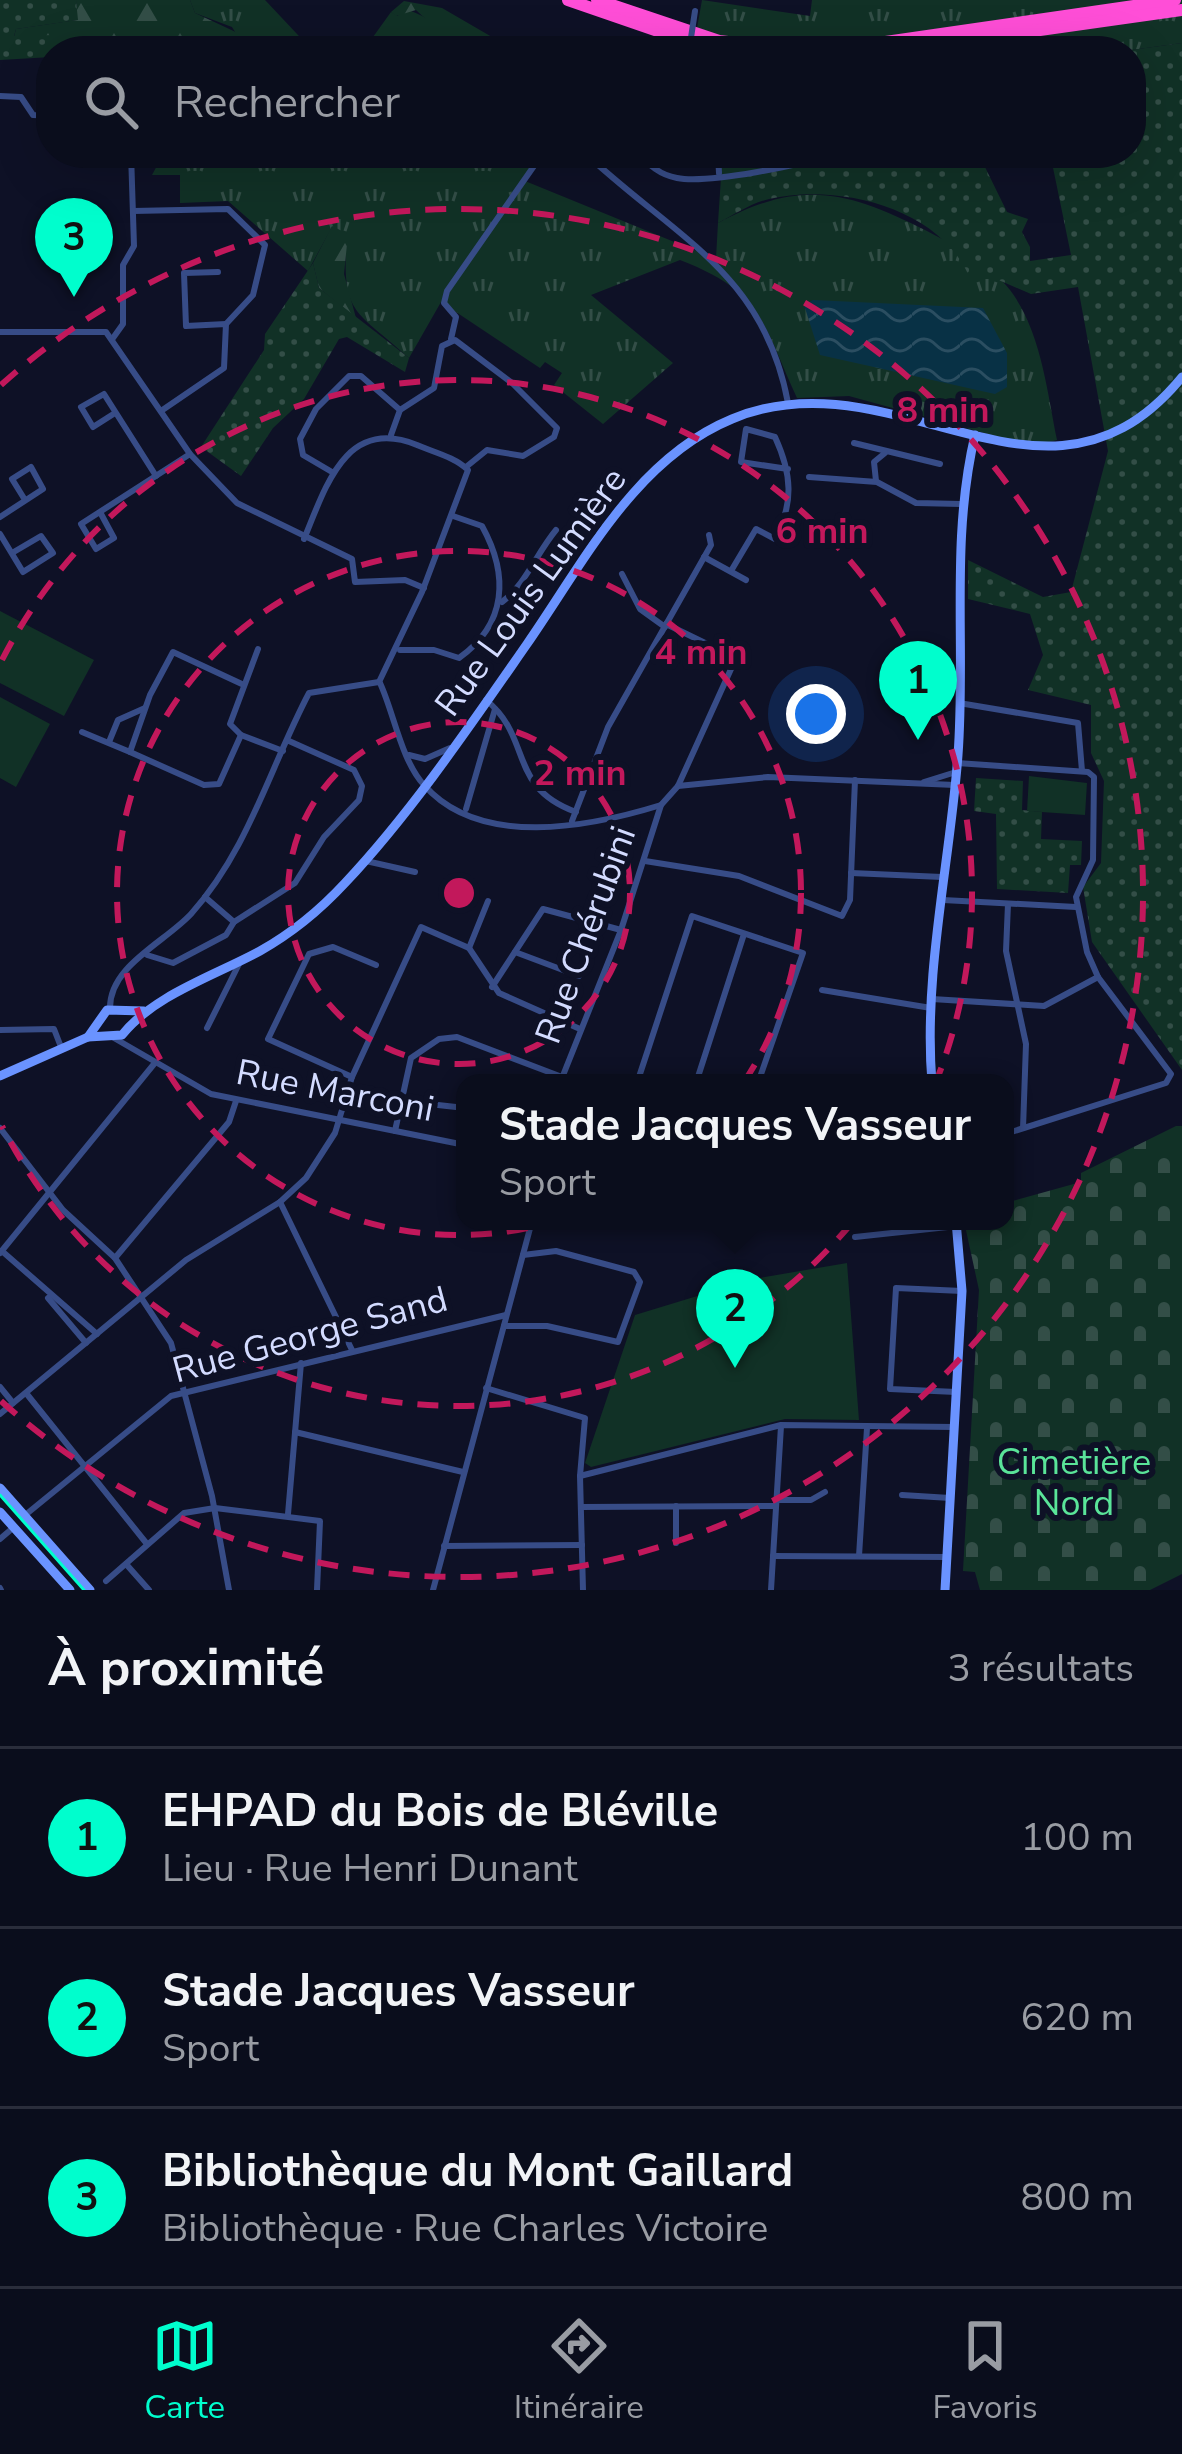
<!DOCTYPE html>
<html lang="fr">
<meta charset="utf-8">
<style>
:root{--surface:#0a0d1c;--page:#181b29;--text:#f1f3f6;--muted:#999ca3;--line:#2a2d3b;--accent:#00fecd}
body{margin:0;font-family:"Nunito Sans",sans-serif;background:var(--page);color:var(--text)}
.you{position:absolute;left:816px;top:714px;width:42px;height:42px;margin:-30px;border:9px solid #fff;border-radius:50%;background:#1a73e8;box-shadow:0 0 0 18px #1a73e833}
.badge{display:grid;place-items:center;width:78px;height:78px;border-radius:50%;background:var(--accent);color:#111;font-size:39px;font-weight:700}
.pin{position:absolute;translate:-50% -99px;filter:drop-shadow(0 3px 6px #0008)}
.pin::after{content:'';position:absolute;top:63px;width:42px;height:36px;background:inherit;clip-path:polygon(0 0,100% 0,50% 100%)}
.popup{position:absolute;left:456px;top:1074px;width:558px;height:156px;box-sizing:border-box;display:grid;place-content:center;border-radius:24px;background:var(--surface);filter:drop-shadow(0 3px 9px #0005);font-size:39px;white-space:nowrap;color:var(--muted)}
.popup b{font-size:45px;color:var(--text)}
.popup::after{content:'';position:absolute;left:50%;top:100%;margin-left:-24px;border:24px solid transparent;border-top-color:var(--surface)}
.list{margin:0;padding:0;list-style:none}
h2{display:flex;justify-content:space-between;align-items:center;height:156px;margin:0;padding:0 48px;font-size:51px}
h2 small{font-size:39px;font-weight:400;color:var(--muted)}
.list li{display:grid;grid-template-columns:78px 1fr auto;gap:36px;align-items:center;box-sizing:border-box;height:180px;padding:0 48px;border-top:3px solid var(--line)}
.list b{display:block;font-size:45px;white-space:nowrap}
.list p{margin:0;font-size:39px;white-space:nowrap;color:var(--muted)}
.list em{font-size:39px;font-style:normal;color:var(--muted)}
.icon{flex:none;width:66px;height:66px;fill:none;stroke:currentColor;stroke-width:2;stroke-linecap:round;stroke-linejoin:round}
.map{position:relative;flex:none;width:1182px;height:1590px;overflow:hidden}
.search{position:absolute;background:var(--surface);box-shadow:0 12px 48px #0002;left:36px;right:36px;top:36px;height:132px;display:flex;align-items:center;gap:30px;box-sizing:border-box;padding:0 42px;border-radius:48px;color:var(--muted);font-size:45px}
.sheet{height:696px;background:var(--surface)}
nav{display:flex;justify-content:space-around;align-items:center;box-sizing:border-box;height:168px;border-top:3px solid var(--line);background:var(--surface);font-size:33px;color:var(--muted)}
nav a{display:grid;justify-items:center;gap:6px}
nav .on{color:var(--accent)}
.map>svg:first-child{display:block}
</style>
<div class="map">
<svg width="1182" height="1590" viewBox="0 0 1182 1590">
<defs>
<pattern id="grass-tufts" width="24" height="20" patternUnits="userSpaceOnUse" patternTransform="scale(3)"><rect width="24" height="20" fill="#113126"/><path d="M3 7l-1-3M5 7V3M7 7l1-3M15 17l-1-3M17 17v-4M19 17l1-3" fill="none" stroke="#334e47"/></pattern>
<pattern id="forest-firs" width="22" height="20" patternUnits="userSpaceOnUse" patternTransform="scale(3)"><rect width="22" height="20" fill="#113126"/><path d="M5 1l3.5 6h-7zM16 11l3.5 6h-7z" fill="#334e47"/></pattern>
<pattern id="cemetery-stones" width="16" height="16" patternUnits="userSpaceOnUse" patternTransform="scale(3)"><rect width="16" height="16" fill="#113126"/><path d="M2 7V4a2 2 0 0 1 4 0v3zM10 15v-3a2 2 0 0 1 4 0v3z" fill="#334e47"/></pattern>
<pattern id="park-dots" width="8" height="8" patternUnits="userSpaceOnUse" patternTransform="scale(3)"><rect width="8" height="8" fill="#113126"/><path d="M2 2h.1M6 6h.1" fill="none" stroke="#334e47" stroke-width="1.8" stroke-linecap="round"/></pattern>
<pattern id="water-waves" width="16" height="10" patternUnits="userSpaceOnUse" patternTransform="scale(3)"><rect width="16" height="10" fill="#083145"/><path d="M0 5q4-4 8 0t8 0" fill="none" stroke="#2b4e61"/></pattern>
</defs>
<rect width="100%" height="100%" fill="#0e1126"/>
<g fill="url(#grass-tufts)">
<polygon points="190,0 265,0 313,51 247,51 232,27 195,13"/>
<polygon points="702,0 810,16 812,0 1182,0 1182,43 1124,51 693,51"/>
<path d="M 407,10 C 421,12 462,41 478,51 L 363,51 L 391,12 L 397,16 Z"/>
<path d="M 164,153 L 549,153 L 525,181 L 716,259 L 718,223 C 801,178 848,191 927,231 C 954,245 992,266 1010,290 C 1041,331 1047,391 1057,440 L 1032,446 L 849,396 L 797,398 C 762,322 763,292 680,260 L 591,295 L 673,363 L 603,424 L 554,385 L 562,373 L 545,362 L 540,368 L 441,302 L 409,358 C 354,308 341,316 347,234 L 332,227 L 308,271 L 228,201 L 180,203 L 180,175 L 152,175 Z"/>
<polygon points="720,153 834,153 721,178"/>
</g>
<g fill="url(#forest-firs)">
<polygon points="76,0 190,0 195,13 242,35 247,51 106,51 14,37 16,29 77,20"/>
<path d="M 404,1 L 442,8 L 516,51 C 475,51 446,39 416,10 L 396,16 L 391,12 Z"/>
<polygon points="332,226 348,234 344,274 356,318 319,288 313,263"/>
</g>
<polygon fill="url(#cemetery-stones)" points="1176,1126 1182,1126 1182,1574 1150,1590 980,1590 975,1572 963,1571 979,1290 964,1221 1005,1221 1005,1203 1081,1182 1081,1173"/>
<g fill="url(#park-dots)">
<polygon points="0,0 76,0 78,20 16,29 14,36 56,35 68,45 106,51 51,51 51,57 0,60"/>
<path d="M 1182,43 L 1182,1070 L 1092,942 L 1083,887 L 1101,863 L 1104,781 L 1091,753 L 1091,705 L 1028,690 L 1043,655 L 1030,614 L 968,599 L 968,560 L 1043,597 L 1071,592 L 1108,451 L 1078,287 L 1031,294 L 994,278 L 969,276 C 939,208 839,183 769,199 C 751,203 734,215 718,223 L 721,178 L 834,153 L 974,153 L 976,166 L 984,165 L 1007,212 L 1028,219 L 1022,232 L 1030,247 L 1030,261 L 1071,255 L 1050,153 L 1131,153 L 1131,51 L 1124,51 Z"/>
<polygon points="313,263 319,288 409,358 405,372 347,337 339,339 304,399 273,428 241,476 201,447 264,350 265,334"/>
<polygon points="976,778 1023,781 1022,810 1042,812 1041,839 1082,841 1081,865 1070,865 1068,893 997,889 996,814 974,811"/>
</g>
<g fill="#113126">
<polygon points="0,611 94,660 64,716 0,683"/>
<polygon points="0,697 50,724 16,787 0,778"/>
<polygon points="1029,776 1087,783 1085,815 1027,811"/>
<polygon points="847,1263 859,1420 785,1419 591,1467 585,1463 635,1315 753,1279"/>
</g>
<polygon fill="url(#water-waves)" points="813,300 983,308 1007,353 1007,387 995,394 820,355 804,305"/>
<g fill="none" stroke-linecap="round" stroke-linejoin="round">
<g stroke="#374c87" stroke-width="6">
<polyline points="0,96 21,97 33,115 51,116"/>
<path d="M 585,153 C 673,236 764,272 788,403"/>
<path d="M 638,153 C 649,165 660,175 677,178 C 707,184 805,165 834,153"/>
<polyline points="718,153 719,173"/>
<polyline points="133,211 228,209 265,245 253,295 226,324"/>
<polyline points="0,332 106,332 190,454 237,503 352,559 355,582 405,580 424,588"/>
<polyline points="113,338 123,324 123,265 134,246 131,153"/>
<polyline points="451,339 456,317 444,303 447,291 543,153"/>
<polyline points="161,411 224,368 226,324 186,326 184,273 218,272"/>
<polyline points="115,413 93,427 81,407 104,394 156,476"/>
<polyline points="391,435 400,410 434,388 442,346 455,340 512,383 557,428 554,437 523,456 487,450 466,467"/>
<polyline points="854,443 940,464"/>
<polyline points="332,472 303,455 300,439 316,409 349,376 361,376 400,410"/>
<polyline points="809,477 877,482 916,503 961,504"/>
<polyline points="876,481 874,462 885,453"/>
<path d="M 100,512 L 114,538 L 96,549 L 81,524 C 117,501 154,477 190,454"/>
<polyline points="0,517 43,489 31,467 12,479 25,500"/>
<polyline points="0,534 23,572 53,553 41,536 12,553"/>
<path d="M 304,539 C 326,486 346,416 417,445 C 433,452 455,457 468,470 L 422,592 L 379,682"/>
<polyline points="704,557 746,580"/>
<path d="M 731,571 L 756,529 L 775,539 C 794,503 792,474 775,437 L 746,429 L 741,462 L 788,469"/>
<polyline points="622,574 640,609 665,627"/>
<path d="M 502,602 C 526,584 536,554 556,530"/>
<polyline points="258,649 230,724 241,735 283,751"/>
<path d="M 400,650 L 434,650 L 459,658 C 507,624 509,575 482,526 L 453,516"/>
<path d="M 380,683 C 394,713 401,760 424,785 C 480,849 590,827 661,805"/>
<path d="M 486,700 C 533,738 507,787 576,812"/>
<polyline points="959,703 1078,723 1082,771"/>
<polyline points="82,732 130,752 150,695 173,652 244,685"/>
<polyline points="109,742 118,720 145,708"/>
<polyline points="130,752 204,785 219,784 241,735"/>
<polyline points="409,755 425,759 450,748"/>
<polyline points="957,763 1088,772 1094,777 1093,860 1076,897 1087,952 1098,977 1171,1074 1166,1083 1005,1134"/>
<polyline points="924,782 956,772"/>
<polyline points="678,786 768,777 955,785"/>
<polyline points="466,809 495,709"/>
<polyline points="572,821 608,727 711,545 709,535"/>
<polyline points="366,861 415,872"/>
<polyline points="645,861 739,876 842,916 850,900 855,780"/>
<polyline points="851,873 942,877"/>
<polyline points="205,897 234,922"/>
<polyline points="943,900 1076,907"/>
<polyline points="1008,904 1006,951 1026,1044 1023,1128"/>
<polyline points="469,948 488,901"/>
<polyline points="515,952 579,976"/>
<polyline points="147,955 173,963 226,935 234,922 295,883 324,837 359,800 362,786 354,770 289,741"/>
<polyline points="492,987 543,909 621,930"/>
<polyline points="822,990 931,1008"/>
<polyline points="932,999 1044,1006 1098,977"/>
<path d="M 110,1009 C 109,966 164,943 191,914 C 249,849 269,769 309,693 L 379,682"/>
<polyline points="207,1028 240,962"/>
<polyline points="0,1030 54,1029 61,1047"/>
<polyline points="114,1038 211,1094 465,1145"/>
<polyline points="352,1077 268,1039 309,954 333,947 376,965"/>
<polyline points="560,1083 621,930 661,805 678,786 736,658 666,624"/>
<polyline points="637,1083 692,916 803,953 758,1083"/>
<polyline points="696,1083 744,934"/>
<polyline points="402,1101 465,1108"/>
<polyline points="0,1128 63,1210 115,1258 171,1343 212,1496 229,1590"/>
<polyline points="395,1131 411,1058 439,1039 457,1037 562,1077"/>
<polyline points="280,1202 352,1350"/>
<polyline points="855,1237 957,1226"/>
<polyline points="3,1252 97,1334"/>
<polyline points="0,1253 154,1064"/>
<polyline points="115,1258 229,1122 236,1101"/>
<polyline points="48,1298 86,1343"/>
<polyline points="504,1326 547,1326 618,1342 640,1282 634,1272 556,1251 523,1255"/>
<polyline points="0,1387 13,1403"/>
<polyline points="486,1388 585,1418 580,1476 583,1590"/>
<polyline points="956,1392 890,1389 896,1288 962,1291"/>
<polyline points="26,1393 147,1544"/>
<polyline points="0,1414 186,1260 280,1202 306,1178 335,1133 352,1077 421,927 469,948 499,993 580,1029"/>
<polyline points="295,1432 463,1472"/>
<polyline points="580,1476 781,1425 954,1427"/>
<polyline points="902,1495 950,1498"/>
<polyline points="777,1500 811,1500 825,1492"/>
<polyline points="581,1507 776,1506"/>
<polyline points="288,1514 301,1363"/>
<polyline points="24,1516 171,1396 506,1315"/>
<polyline points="0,1539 14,1527"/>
<polyline points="676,1543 676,1506"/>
<polyline points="444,1546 582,1545"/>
<polyline points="773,1556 947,1557"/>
<polyline points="859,1556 867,1428"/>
<polyline points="126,1564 149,1590"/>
<polyline points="106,1581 184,1513 215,1508 320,1521 317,1590"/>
<polyline points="0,1588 1,1590"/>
<polyline points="433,1590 532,1221"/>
<polyline points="771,1590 781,1426"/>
</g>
<g stroke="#6a93ff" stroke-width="9">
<polyline points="88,1037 107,1010 144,1011"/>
<path d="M 0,1076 L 88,1037 L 122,1035 C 154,995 214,976 260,951 C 292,933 320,910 345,883 C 411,813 472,723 527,644 C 584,562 635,459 732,419 C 896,350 1047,542 1182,377"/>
<path d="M 932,1083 C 923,974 950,863 958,755 C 966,647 950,541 975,435"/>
<polyline points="0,1488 90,1590"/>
<polyline points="0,1512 70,1590"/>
<polyline points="945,1590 962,1291 956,1221"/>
</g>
<g stroke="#ff4ed7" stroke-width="12">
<polyline points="568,0 716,51"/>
<polyline points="597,0 719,41 791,49 858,46 1175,0"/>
<polyline points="891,51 1182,10"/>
</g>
<polyline stroke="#00fecd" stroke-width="3" points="0,1495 84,1590"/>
<polyline stroke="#374c87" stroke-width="6" points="689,51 695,11"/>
</g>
<g fill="none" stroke="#c2185b" stroke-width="6" stroke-dasharray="21 15">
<circle cx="459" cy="893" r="171"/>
<circle cx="459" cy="893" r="342"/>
<path d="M2 660A513 513 0 1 1 2 1126"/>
<path d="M1 385A684 684 0 1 1 1 1401"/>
</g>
<g text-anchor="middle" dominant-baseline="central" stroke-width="12" stroke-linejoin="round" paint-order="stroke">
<g font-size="36" fill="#d3dbff" stroke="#0e1126">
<text transform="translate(531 592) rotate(-54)">Rue Louis Lumière</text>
<text transform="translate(586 935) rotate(-70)">Rue Chérubini</text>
<text transform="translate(335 1091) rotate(11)">Rue Marconi</text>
<text transform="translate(310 1335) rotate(-15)">Rue George Sand</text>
</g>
<g font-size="36" fill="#5ae499" stroke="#0e1126">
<text x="1074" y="1462">Cimetière<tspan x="1074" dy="41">Nord</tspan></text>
</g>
</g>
<circle cx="459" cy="893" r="18" fill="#c2185b" stroke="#0e1126" stroke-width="6"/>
<g font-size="36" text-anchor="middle" font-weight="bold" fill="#c2185b" stroke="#0e1126" stroke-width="12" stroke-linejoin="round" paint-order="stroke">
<text x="943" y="422">8 min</text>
<text x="822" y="543">6 min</text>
<text x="701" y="664">4 min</text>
<text x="580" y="785">2 min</text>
</g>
</svg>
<div class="you"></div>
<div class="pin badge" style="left:918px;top:740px">1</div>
<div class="pin badge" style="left:735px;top:1368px">2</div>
<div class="popup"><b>Stade Jacques Vasseur</b>Sport</div>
<div class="pin badge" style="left:74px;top:297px">3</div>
<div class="search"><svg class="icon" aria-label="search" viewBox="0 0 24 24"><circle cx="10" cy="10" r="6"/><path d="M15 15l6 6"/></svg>Rechercher</div>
</div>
<section class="sheet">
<h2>À proximité<small>3 résultats</small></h2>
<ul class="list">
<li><span class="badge">1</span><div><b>EHPAD du Bois de Bléville</b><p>Lieu · Rue Henri Dunant</p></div><em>100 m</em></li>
<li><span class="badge">2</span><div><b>Stade Jacques Vasseur</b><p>Sport</p></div><em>620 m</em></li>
<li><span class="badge">3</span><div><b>Bibliothèque du Mont Gaillard</b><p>Bibliothèque · Rue Charles Victoire</p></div><em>800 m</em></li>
</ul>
</section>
<nav>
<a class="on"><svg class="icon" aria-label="map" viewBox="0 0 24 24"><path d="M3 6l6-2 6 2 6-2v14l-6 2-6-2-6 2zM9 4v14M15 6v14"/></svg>Carte</a>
<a><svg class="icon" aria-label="directions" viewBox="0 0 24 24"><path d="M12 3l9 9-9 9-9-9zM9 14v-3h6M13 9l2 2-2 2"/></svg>Itinéraire</a>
<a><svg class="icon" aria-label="saved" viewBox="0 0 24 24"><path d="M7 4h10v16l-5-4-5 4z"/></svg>Favoris</a>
</nav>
